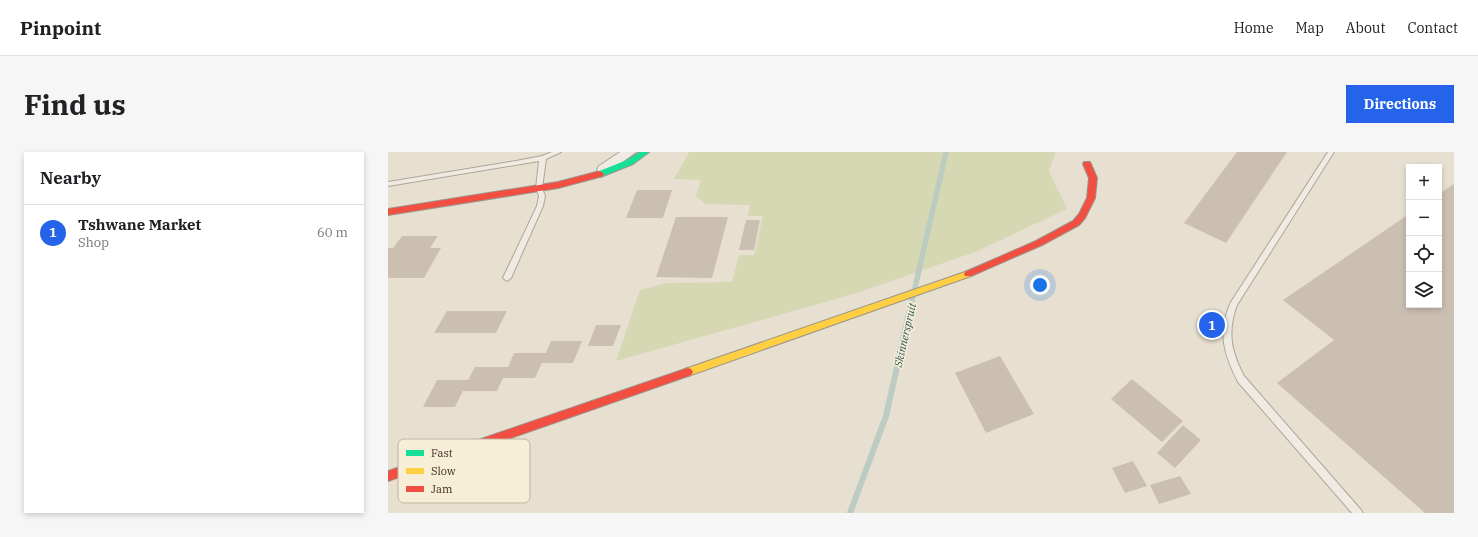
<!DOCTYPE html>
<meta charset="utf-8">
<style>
:root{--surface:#fff;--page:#f6f6f6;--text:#202124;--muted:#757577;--line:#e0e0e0;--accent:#2563eb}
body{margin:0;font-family:"IBM Plex Serif",serif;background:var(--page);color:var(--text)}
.controls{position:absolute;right:12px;top:12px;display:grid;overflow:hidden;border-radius:0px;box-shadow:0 2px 6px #0003}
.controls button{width:36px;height:36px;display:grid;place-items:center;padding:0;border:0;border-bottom:1px solid var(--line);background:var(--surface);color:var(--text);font:20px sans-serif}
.you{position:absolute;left:652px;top:133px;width:14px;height:14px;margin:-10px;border:3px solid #fff;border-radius:50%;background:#1a73e8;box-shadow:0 0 0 6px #1a73e833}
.badge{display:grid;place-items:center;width:26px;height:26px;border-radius:50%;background:var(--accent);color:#fff;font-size:13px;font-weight:700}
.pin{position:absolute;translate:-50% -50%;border:2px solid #fff;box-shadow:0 1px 4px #0006}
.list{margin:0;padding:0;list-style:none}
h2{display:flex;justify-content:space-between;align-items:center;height:52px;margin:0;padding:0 16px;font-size:17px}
h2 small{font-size:13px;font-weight:400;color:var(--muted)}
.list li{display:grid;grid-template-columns:26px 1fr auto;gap:12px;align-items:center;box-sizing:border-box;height:56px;padding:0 16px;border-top:1px solid var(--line)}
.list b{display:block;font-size:15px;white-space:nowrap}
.list p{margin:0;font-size:13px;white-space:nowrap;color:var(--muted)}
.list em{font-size:13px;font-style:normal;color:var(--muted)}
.icon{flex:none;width:22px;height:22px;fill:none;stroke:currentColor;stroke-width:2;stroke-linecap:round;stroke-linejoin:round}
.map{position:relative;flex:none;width:1066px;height:361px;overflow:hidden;border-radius:0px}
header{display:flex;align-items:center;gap:24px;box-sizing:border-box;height:56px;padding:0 20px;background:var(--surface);border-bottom:1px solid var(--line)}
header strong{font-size:19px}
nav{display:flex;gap:22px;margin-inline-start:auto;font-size:14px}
.intro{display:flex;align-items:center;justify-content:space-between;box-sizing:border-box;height:96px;padding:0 24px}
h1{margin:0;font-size:28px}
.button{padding:10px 18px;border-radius:0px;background:var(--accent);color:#fff;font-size:14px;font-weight:700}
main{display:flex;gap:24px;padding:0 24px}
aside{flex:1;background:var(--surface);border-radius:0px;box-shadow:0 2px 6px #0003}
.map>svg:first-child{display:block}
</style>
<header>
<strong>Pinpoint</strong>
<nav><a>Home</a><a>Map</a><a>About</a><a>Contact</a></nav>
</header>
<div class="intro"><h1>Find us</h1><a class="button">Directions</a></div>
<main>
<aside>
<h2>Nearby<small></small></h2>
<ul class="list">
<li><span class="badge">1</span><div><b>Tshwane Market</b><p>Shop</p></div><em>60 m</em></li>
</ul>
</aside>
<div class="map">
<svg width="1066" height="361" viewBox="0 0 1066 361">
<rect width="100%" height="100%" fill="#e7e0d1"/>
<polygon fill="#d6d7b3" points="301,0 668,0 661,19 679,57 587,100 469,141 228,209 252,138 278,131 344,130 351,103 366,103 375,64 360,64 362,53 318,52 308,44 313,28 286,27"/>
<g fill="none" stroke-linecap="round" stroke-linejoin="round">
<polyline stroke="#bcccc2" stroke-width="5.5" points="521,162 558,0"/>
<polyline stroke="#bcccc2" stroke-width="6" points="462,361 498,264 521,161"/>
</g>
<g fill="#cbbfb2">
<polygon points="849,0 899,0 838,91 796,71"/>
<polygon points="1066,32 1066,361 1037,361 889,231 946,188 895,148 1021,62 1021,153 1051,153 1051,42"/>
<polygon points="249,38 284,38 275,66 238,66"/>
<polygon points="288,65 340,65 324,126 268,125"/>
<polygon points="358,68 372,68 366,98 351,98"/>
<polygon points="14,84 50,84 42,96 53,96 36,126 0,126 0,96 5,96"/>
<polygon points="59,159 119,159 108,181 46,181"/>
<polygon points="208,173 233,173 225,194 200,194"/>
<polygon points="163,189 194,189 185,211 154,211 147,226 115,226 109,239 75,239 67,255 35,255 49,228 80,228 87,215 120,215 126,201 158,201"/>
<polygon points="612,204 646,262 598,281 567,221"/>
<polygon points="744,227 795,269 774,290 723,247"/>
<polygon points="795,273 813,288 787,316 769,301"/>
<polygon points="745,309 759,334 737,341 724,316"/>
<polygon points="792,324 803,342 771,352 762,333"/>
</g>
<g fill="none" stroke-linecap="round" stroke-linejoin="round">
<g stroke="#ada599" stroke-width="2">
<g id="lane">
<polygon points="164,0 173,0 158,7 154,36 157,44 155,54 123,126 119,129 115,126 149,54 151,44 148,36 151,9 0,34 0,30 128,9 154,4"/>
<path d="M 940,0 L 946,0 L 849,153 C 839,180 843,199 856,224 L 973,358 L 975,361 L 964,361 L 850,230 C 836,202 829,180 843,150 Z"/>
</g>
</g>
<g stroke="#ada599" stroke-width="2">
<polygon id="street" points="232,0 248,0 221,20 211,20 209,17 211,14"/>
</g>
<g stroke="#9c958a" stroke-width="2">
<polygon id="fast" points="252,0 261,0 245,12 215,24 212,25 208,22 209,20 239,8"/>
</g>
<g stroke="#9c958a" stroke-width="2">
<polygon id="slow" points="580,119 584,122 583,124 300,224 297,223 295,220 297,217 300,216"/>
</g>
<g stroke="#9c958a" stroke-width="2">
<g id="jam">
<polygon points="696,10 702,10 709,26 707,46 697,66 691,73 654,93 583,124 577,124 576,122 577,120 648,89 685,69 691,62 699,46 701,26 695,12"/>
<polygon points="212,19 216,22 215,24 170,36 0,63 0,57 170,30"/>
<polygon points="300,216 303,217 305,220 303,223 0,329 0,319"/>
</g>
</g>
<use href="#lane" fill="#efebe3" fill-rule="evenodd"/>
<use href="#street" fill="#efebe3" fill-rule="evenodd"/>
<use href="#fast" fill="#16e098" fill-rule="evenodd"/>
<use href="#slow" fill="#ffcf43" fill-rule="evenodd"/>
<use href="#jam" fill="#f24e42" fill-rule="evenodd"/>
</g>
<g text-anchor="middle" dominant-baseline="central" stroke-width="3" stroke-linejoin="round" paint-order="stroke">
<g font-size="11" font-style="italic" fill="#2f5d5a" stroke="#f7eed8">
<text transform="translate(517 183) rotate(-77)">Skinnerspruit</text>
</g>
</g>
<rect x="10" y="287" width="132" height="64" rx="6" fill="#f7eed8" stroke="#bfb4a1" stroke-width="1"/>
<rect x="18" y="298" width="18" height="6" fill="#16e098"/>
<rect x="18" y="316" width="18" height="6" fill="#ffcf43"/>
<rect x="18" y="334" width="18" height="6" fill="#f24e42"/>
<g font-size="11" fill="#3d2e20">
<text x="43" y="305">Fast</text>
<text x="43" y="323">Slow</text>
<text x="43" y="341">Jam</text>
</g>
</svg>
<div class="controls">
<button>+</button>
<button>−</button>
<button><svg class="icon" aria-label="locate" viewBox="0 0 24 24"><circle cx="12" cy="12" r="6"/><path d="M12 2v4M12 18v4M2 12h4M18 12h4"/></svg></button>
<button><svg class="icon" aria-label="layers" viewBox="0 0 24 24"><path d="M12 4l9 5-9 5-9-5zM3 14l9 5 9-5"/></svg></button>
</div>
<div class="you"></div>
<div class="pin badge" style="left:824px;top:173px">1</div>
</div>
</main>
